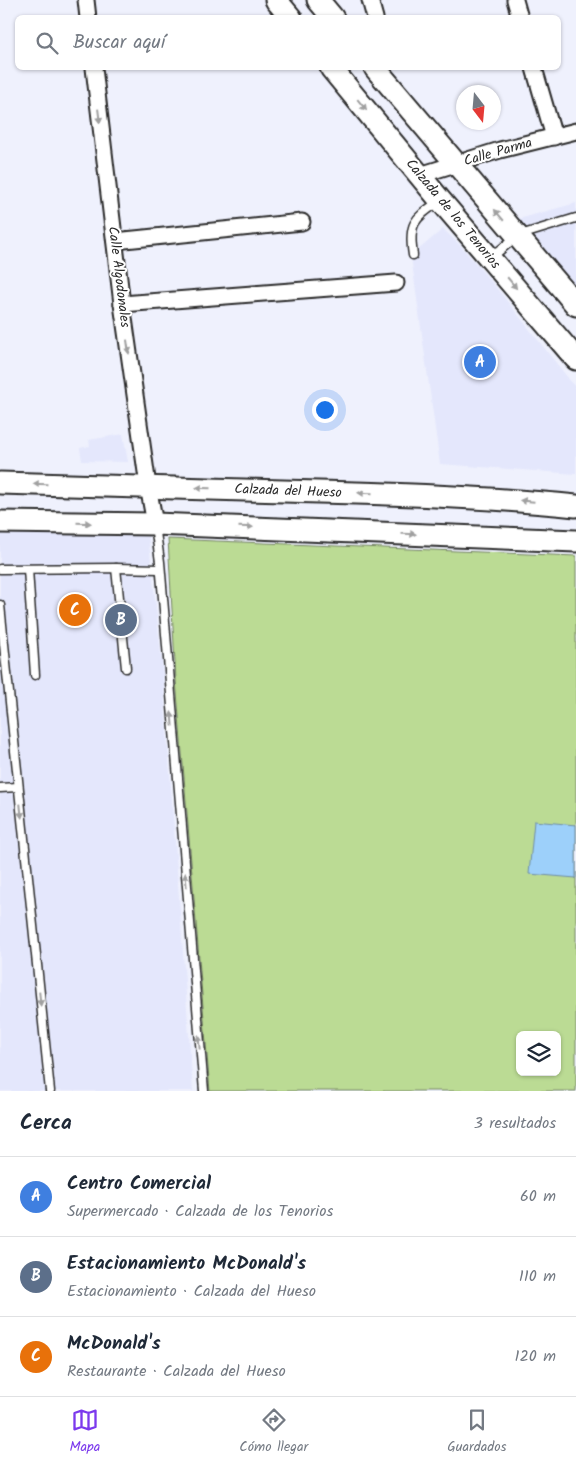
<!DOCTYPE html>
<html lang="es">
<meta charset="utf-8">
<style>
:root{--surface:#fff;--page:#f2f2f3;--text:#1f2937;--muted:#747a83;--line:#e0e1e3;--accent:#7c3aed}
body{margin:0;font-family:Kalam,sans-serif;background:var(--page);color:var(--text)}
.controls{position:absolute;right:15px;bottom:15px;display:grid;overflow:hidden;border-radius:8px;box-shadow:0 1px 4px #0004}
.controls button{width:45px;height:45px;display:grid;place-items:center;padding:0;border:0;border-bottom:1px solid var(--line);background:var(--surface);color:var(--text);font:25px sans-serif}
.compass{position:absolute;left:456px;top:85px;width:45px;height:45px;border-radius:50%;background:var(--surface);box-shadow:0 1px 4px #0004;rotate:164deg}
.you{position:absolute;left:324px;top:409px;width:18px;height:18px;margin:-12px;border:4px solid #fff;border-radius:50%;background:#1a73e8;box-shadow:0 0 0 8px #1a73e833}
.badge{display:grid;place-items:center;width:32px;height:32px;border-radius:50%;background:var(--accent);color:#fff;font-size:16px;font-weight:700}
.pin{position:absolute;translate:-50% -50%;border:2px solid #fff;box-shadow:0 1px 5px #0006}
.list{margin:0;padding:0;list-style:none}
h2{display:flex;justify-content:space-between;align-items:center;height:65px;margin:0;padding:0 20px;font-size:21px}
h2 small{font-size:16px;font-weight:400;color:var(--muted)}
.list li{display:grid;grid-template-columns:32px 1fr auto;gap:15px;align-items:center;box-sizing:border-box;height:80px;padding:0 20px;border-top:1px solid var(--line)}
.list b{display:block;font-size:19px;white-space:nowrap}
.list p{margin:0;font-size:16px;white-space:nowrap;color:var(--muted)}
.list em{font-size:16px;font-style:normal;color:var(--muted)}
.icon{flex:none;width:28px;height:28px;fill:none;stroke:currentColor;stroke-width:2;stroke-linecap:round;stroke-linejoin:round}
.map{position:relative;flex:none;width:576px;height:1091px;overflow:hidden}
.search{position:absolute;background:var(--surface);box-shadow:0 1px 4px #0004;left:15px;right:15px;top:15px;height:55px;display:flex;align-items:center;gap:12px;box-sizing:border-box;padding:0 18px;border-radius:8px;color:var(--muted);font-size:19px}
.sheet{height:305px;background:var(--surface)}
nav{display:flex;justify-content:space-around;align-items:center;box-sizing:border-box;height:70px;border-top:1px solid var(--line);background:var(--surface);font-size:14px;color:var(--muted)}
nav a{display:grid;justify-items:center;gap:2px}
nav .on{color:var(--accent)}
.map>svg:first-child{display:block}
</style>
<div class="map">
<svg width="576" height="1091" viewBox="0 0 576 1091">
<rect width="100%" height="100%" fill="#eff1fd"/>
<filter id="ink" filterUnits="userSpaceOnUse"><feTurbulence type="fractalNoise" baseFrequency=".02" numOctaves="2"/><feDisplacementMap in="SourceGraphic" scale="10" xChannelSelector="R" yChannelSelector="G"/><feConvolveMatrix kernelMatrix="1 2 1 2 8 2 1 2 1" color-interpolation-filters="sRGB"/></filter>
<g filter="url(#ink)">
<g fill="#e4e7fc">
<polygon points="576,203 576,292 515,220"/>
<polygon points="443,229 460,245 495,286 576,388 576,474 440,464 411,256"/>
<polygon points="123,434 128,462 82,461 80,448 90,446 89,440"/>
<polygon points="0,534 148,534 162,663 193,1091 0,1091"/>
</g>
<path fill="#bbdb94" stroke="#738360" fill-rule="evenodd" d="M 168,539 L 576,556 L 576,1091 L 210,1091 L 176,680 ZM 520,1035 L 557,1035 L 557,1072 L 520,1072 Z"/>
<polygon fill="#9dd0fa" stroke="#6f8ea7" points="534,821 576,825 576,878 529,874"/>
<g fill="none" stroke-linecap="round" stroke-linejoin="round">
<g stroke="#2b2b2b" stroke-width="11">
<g id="lane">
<path d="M 413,255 C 408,224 414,219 438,202"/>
<polyline points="492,257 517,236 576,218"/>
<polyline points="155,525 160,562 204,1091"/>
<polyline points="116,568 160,569"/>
<polyline points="0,569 116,568 126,668"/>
<polyline points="28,569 35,675"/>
<polyline points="0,605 50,1091"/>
<polyline points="0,788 18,787"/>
</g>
</g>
<g stroke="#2b2b2b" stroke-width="19">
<g id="street">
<polyline points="86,0 88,18"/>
<polyline points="370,0 375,18"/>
<polyline points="515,0 520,18"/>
<polyline points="94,68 122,304 148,486 155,524"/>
<polyline points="534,68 554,137"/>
<polyline points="420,175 500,150 576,131"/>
<polyline points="115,241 302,222"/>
<polyline points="122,304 396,283"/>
</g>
</g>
<g stroke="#2b2b2b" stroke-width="25">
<g id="secondary">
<polyline points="276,0 291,18"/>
<polyline points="318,0 333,18"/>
<polyline points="331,68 440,200 576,359"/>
<polyline points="375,68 576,305"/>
<path d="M 0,483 C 106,485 212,488 319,492 C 405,494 490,497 576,506"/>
<polyline points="0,522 155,524 576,541"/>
</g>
</g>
<use href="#lane" stroke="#fff" stroke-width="8"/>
<use href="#street" stroke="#fff" stroke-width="15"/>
<use href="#secondary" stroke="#fff" stroke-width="21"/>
</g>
<defs><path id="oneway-solid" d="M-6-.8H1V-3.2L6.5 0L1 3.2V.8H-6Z" transform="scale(1.25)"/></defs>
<g fill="#a0a0a0">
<use href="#oneway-solid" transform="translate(362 105) rotate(51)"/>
<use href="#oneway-solid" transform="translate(99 116) rotate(83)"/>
<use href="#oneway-solid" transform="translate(499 215) rotate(-130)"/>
<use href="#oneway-solid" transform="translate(512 283) rotate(50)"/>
<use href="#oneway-solid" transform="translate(128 347) rotate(82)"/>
<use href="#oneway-solid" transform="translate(40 484) rotate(-179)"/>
<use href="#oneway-solid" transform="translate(203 488) rotate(-178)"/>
<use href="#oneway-solid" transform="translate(365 493) rotate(-178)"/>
<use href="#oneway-solid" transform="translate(527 501) rotate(-175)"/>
<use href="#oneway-solid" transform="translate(84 523) rotate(1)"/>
<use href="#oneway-solid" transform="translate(246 527) rotate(2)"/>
<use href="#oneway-solid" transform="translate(409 534) rotate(2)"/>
<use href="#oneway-solid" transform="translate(172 719) rotate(-95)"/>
<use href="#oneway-solid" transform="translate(21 811) rotate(84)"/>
<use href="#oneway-solid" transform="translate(186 880) rotate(-95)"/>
<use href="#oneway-solid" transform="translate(40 999) rotate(84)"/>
<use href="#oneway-solid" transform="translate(199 1042) rotate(-95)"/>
</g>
</g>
<g text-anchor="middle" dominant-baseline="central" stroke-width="4" stroke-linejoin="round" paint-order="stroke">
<g font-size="14" fill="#2b2b2b" stroke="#fff">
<text transform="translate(498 152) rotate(-16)">Calle Parma</text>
<text transform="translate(453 214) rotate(50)">Calzada de los Tenorios</text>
<text transform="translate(119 277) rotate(83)">Calle Algodonales</text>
<text transform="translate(288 491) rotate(2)">Calzada del Hueso</text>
</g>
</g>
</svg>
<div class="controls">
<button><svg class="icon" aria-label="layers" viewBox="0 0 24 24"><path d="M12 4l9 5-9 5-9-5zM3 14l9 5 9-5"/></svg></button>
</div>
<svg class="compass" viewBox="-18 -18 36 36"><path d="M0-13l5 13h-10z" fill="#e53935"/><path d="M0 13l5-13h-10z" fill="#747a83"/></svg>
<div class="you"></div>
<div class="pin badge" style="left:480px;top:362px;background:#3f7fe0">A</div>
<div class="pin badge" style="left:121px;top:620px;background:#5c6f8a">B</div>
<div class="pin badge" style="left:75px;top:610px;background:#e8710a">C</div>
<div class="search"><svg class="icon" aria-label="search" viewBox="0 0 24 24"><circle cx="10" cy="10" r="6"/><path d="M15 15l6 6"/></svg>Buscar aquí</div>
</div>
<section class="sheet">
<h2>Cerca<small>3 resultados</small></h2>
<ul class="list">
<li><span class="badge" style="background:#3f7fe0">A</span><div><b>Centro Comercial</b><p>Supermercado · Calzada de los Tenorios</p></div><em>60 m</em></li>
<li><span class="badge" style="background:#5c6f8a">B</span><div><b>Estacionamiento McDonald's</b><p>Estacionamiento · Calzada del Hueso</p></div><em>110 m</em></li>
<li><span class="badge" style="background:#e8710a">C</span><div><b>McDonald's</b><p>Restaurante · Calzada del Hueso</p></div><em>120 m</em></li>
</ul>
</section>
<nav>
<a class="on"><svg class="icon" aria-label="map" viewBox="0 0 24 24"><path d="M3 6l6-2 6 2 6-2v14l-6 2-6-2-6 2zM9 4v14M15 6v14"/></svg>Mapa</a>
<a><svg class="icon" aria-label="directions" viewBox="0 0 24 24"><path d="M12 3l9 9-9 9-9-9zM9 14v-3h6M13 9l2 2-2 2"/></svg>Cómo llegar</a>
<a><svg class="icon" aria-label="saved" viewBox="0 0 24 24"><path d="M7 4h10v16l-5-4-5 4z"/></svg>Guardados</a>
</nav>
